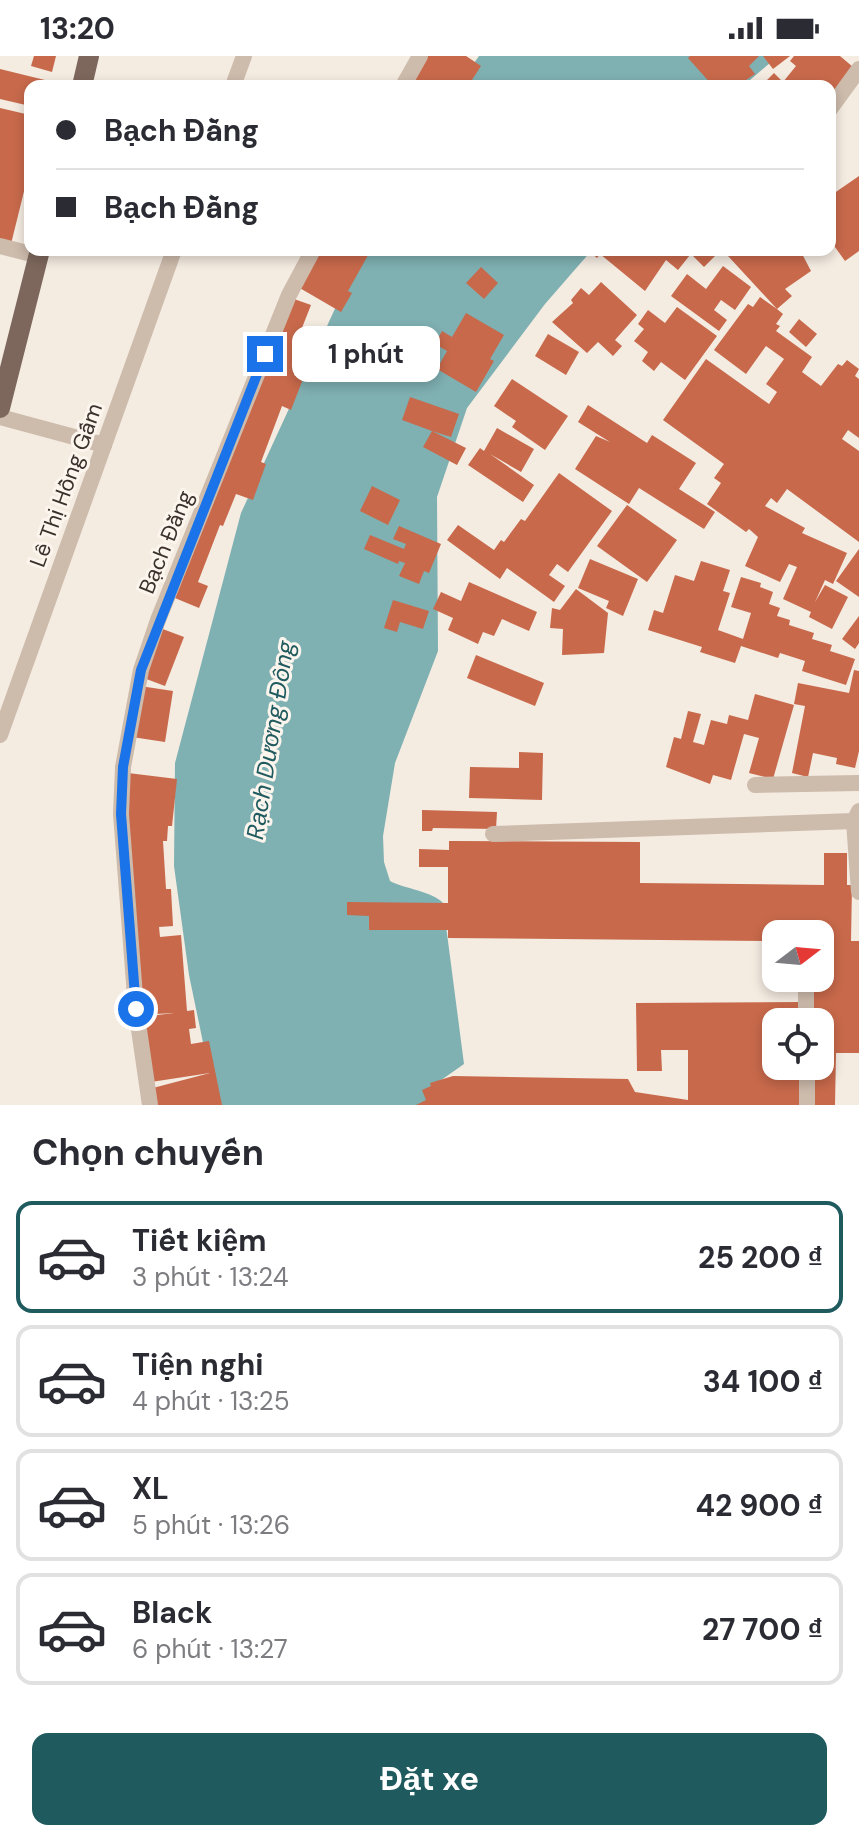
<!DOCTYPE html>
<html lang="vi">
<head>
<meta charset="utf-8">
<style>
  :root { --surface:#fff; --page:#f7f7f7; --text:#2b2b33; --muted:#7c7c81; --line:#e1e1e2; --accent:#1f5a5e }
  body { margin:0; font-family:"DM Sans",sans-serif; background:var(--page); color:var(--text); height:100vh; display:flex; flex-direction:column; font-size:30px; white-space:nowrap }
  * { box-sizing:border-box; margin:0 }
  p { font-size:26px; color:var(--muted) }
  .icon { flex:none; width:44px; height:44px; fill:none; stroke:currentColor; stroke-width:2; stroke-linecap:round; stroke-linejoin:round }
  .map { position:relative; height:1049px; overflow:hidden }
  .sheet { display:flex; flex-direction:column; background:var(--surface); flex:1 }
  .sheet>* { flex:none }
  .banner { position:absolute; left:24px; top:24px; width:812px; height:176px; border-radius:16px; box-shadow:0 4px 12px #0003; display:grid; align-content:center; height:176px; padding:0 32px; background:var(--surface) }
  .needle { width:52px; rotate:74deg }
  .tools { position:absolute; left:762px; top:864px; display:grid; gap:16px }
  .tools a { display:grid; place-items:center; width:72px; height:72px; border-radius:16px; background:var(--surface); box-shadow:0 4px 12px #0003; font-size:40px }
  .end { position:absolute; width:36px; height:36px; margin:-18px; border:10px solid #1a73e8; background:#fff; box-shadow:0 0 0 4px #fff }
  .from { border-radius:50% }
  .bubble { position:absolute; height:56px; border-radius:16px; background:var(--surface); box-shadow:0 4px 12px #0003; font-size:26px; font-weight:700; line-height:56px; text-align:center }
  .banner b { display:flex; align-items:center; gap:28px; height:76px; font-size:30px }
  .banner b+b { border-top:2px solid var(--line) }
  .banner i { width:20px; height:20px; background:var(--text) }
  ul { padding:0; list-style:none }
  li { display:flex; align-items:center; gap:24px; height:112px; margin:0 16px 12px; padding:0 16px; border:4px solid var(--line); border-radius:16px }
  li div { flex:1 }
  li b { display:block; font-size:30px }
  li em { font-style:normal; font-weight:700 }
  li.on { border-color:var(--accent) }
  li>.icon { width:72px; height:72px; stroke-width:1.5 }
  h2 { padding:0 32px; font-size:36px; line-height:96px }
  .button { display:flex; gap:16px; margin-top:auto; padding:16px 32px }
  .button a { flex:1; height:92px; border-radius:16px; background:var(--accent); color:#fff; font-size:32px; font-weight:700; line-height:92px; text-align:center }
  .status { display:flex; justify-content:space-between; align-items:center; height:56px; padding:0 40px; background:var(--surface); direction:ltr }
  .status svg { height:22px; fill:currentColor }
  .map>svg:first-child { display:block }
</style>
</head>
<body>
<div class="status"><b>13:20</b><svg viewBox="0 0 49 12"><path d="M0 12V9h3v3zM5 12V6h3v6zM10 12V3h3v9zM15 12V0h3v12zM26 1h20v11H26zM47 4h2v5h-2z"/></svg></div>
<div class="map">
<svg width="859" height="1049" viewBox="0 0 859 1049">
  <rect width="100%" height="100%" fill="#f4ebe1"/>
  <g fill="#7fb0b2">
    <path d="M479 0H778L743 30H458Z"/>
    <path d="M362 194H592L545 248 467 352 437 441 438 595 395 707 383 780 384 806 390 825C405 833 432 835 443 847L464 1008 427 1034 433 1049H216L189 919 174 810 175 707 241 457Z"/>
  </g>
  <g fill="#c8694b">
    <path d="M34 0H56L52 16 31 10Z"/>
    <path d="M427 0H466L481 10 468 30H407Z"/>
    <path d="M690 0H759L749 10 755 18 737 30H713L688 2Z"/>
    <path d="M763 0H790L773 13Z"/>
    <path d="M794 0H840L853 11 830 41V30H761L774 17 783 26 796 10 790 5Z"/>
    <path d="M0 13 53 26 52 30H30V50L0 43Z"/>
    <path d="M0 52 30 59V111L11 188 0 185Z"/>
    <path d="M859 120V195L845 205 830 184V140Z"/>
    <path d="M319 194H371L348 235 352 237 341 256 298 231Z"/>
    <path d="M588 194H683L690 199 678 214 666 204 645 235 600 198 597 202Z"/>
    <path d="M687 194H721L704 211Z"/>
    <path d="M734 194H800L811 215 785 233 792 240 777 253 783 258 776 268 780 270 776 275 812 301 802 316 821 330 838 308 842 310 847 304 859 313 855 320 859 323V382L848 374 842 383 859 395V486L787 433 777 447 771 442 765 450 805 472 802 477 847 497 833 528 825 524 815 546 825 529 848 541 832 573 809 561 811 556 783 543 797 511 789 508 780 526 745 510 758 481 749 473 746 476 707 448 721 427 714 422 724 408 663 364 706 303 769 348 777 336 766 328 784 303 766 290 746 318 714 294 748 248 753 251 760 241 777 253 728 200Z"/>
    <path d="M723 210 751 231 735 254 721 244 714 254 727 264 719 275 671 240 687 218 706 233Z"/>
    <path d="M481 211 498 227 484 243 466 227Z"/>
    <path d="M601 226 637 259 615 284 622 290 613 300 598 286 587 297 552 266 573 247 571 244 581 232 589 239Z"/>
    <path d="M294 243 311 249 298 282 307 286 294 319 303 323 291 354 282 350 261 406 266 408 253 444 236 438 223 470 220 469 198 526 208 530 199 552 170 540Z"/>
    <path d="M677 251 717 280 685 324 661 306 654 315 642 305 648 296 634 285 644 273 638 268 648 254 665 267Z"/>
    <path d="M466 257 504 279 490 303 494 305 476 336 437 313 447 295 435 288 442 275 452 281Z"/>
    <path d="M799 263 817 278 806 291 789 276Z"/>
    <path d="M548 278 579 296 566 319 535 300Z"/>
    <path d="M512 323 568 360 545 394 512 371 516 365 494 350Z"/>
    <path d="M410 341 459 358 451 381 432 375 466 392 457 409 423 391 432 375 402 364Z"/>
    <path d="M588 349 647 387 652 379 696 407 679 433 715 456 704 473 639 432 629 448 575 413 596 380 610 386 578 366Z"/>
    <path d="M497 372 534 393 521 416 490 398 534 429 523 446 468 409 480 392 484 395Z"/>
    <path d="M559 417 612 455 568 516 557 508 549 519 565 530 554 546 507 512 500 523 447 484 458 469 494 494 501 484 504 486 521 463 525 465Z"/>
    <path d="M372 430 400 444 388 469 360 455Z"/>
    <path d="M627 449 677 484 647 526 597 490Z"/>
    <path d="M399 470 441 488 429 517 424 515 419 528 399 520 405 507 399 505 398 508 364 493 370 479 404 493 406 488 393 483Z"/>
    <path d="M859 493V541L836 525Z"/>
    <path d="M590 503 638 523 623 560 606 552 609 545 578 532Z"/>
    <path d="M701 505 730 514 723 535 730 537 718 574 743 583 751 557 731 551 741 521 761 527 760 531 773 536 769 548 780 552 777 560 790 564 789 569 814 577 812 583 832 589 830 595 855 603 846 629 802 615 805 605 780 597 778 602 741 590 735 607 700 596 702 591 648 574 654 554 663 557 675 519 694 525Z"/>
    <path d="M469 526 537 556 529 575 502 563 494 580 483 576 478 588 448 574 453 562 433 553 441 536 461 545Z"/>
    <path d="M576 533 608 557 604 597 562 599 563 573 550 572 552 552 560 554Z"/>
    <path d="M393 544 429 555 423 573 400 566 397 576 384 572Z"/>
    <path d="M859 560V587L855 593 842 583Z"/>
    <path d="M160 572 184 581 165 630 141 621Z"/>
    <path d="M476 599 544 627 535 650 467 622Z"/>
    <path d="M854 614 859 615V695L855 712 836 708 837 702 813 697 808 721 792 717 805 650 794 648 798 627 849 637Z"/>
    <path d="M140 630 173 635 165 686 132 681Z"/>
    <path d="M755 638 794 649 773 723 749 717 759 682 744 678 731 724 713 719 710 728 666 711 674 681 681 683 688 655 701 658 693 686 704 689 711 664 727 668 729 659 748 664Z"/>
    <path d="M519 696 543 697 542 744 469 742 470 711 519 712Z"/>
    <path d="M128 717 177 723 172 770H168L167 785H163L166 833H171L173 870 159 871 160 881 181 879 187 955 194 954 196 972 189 973 191 988 209 985 222 1049H153L149 1033 210 1017 151 1026 141 961 174 957 138 959 127 807Z"/>
    <path d="M422 754 497 756 496 773 433 772 432 775H422Z"/>
    <path d="M449 785 640 786V827L824 829V797H847V829H852L851 885H859V997H836L835 1049H811V1010H820V966H811V922H820V878H776V885L448 882V874H369V860L347 859V846L448 847V811H419V793L449 794Z"/>
    <path d="M803 946 804 966H776V1010H804V1049H416L426 1044 422 1034 431 1030 430 1027 453 1020 628 1023 635 1036 688 1044V994H661L662 1015H637L636 947Z"/>
  </g>
  <g fill="none" stroke-linecap="round" stroke-linejoin="round">
    <g stroke="#cdbbac" stroke-width="16">
      <path d="M233 30 244 0"/>
      <path d="M403 30 420 0"/>
      <path d="M830 53 859 13"/>
      <path d="M0 190 39 200"/>
      <path d="M0 361 104 389"/>
      <path d="M0 679 174 194"/>
      <path d="M755 729 859 727"/>
      <path d="M854 765 859 836"/>
      <path d="M493 778 854 765 859 755"/>
      <path d="M806 922V966"/>
      <path d="M807 1010V1049"/>
      <path d="M150 1049 136 953 121 758 123 711 141 614 158 564 289 239 313 194"/>
    </g>
    <g stroke="#7d675c" stroke-width="20">
      <path d="M82 30 89 0"/>
      <path d="M0 352 40 194"/>
    </g>
  </g>
  <g fill="none" stroke-linecap="round" stroke-linejoin="round">
    <path stroke="#1a73e8" stroke-width="10" d="M136 953 121 758 123 711 141 614 265 298"/>
  </g>
  <g text-anchor="middle" dominant-baseline="central" stroke-width="6" stroke-linejoin="round" paint-order="stroke">
    <g font-size="22" fill="#3b302b" stroke="#fbf5ee">
      <text transform="translate(66 429) rotate(-70)">Lê Thị Hồng Gấm</text>
      <text transform="translate(166 486) rotate(-68)">Bạch Đằng</text>
    </g>
    <g font-size="24" font-style="italic" fill="#1f5a5e" stroke="#fbf5ee">
      <text transform="translate(270 684) rotate(-81)">Rạch Dương Đông</text>
    </g>
  </g>
</svg>
<div class="tools">
<a><svg class="needle" viewBox="-14 -14 28 28"><path d="M0-13l5 13h-10z" fill="#e53935"/><path d="M0 13l5-13h-10z" fill="#7c7c81"/></svg></a>
<a><svg class="icon" aria-label="locate" viewBox="0 0 24 24"><circle cx="12" cy="12" r="6"/><path d="M12 2v4M12 18v4M2 12h4M18 12h4"/></svg></a>
</div>
<i class="end from" style="left:136px;top:953px"></i>
<i class="end" style="left:265px;top:298px"></i>
<div class="bubble" style="left:292px;top:270px;width:148px">1 phút</div>
<div class="banner">
<b><i class="from"></i>Bạch Đằng</b>
<b><i></i>Bạch Đằng</b>
</div>
</div>
<section class="sheet">
<h2>Chọn chuyến</h2>
<ul>
<li class="on"><svg class="icon" aria-label="car" viewBox="0 0 24 24"><path d="M5 17H2v-5l4-1 3-4h7l3 4 3 1v5h-3M9 17h6M6 11h13"/><circle cx="7" cy="17" r="2"/><circle cx="17" cy="17" r="2"/></svg><div><b>Tiết kiệm</b><p>3 phút · 13:24</p></div><em>25 200 ₫</em></li>
<li><svg class="icon" aria-label="car" viewBox="0 0 24 24"><path d="M5 17H2v-5l4-1 3-4h7l3 4 3 1v5h-3M9 17h6M6 11h13"/><circle cx="7" cy="17" r="2"/><circle cx="17" cy="17" r="2"/></svg><div><b>Tiện nghi</b><p>4 phút · 13:25</p></div><em>34 100 ₫</em></li>
<li><svg class="icon" aria-label="car" viewBox="0 0 24 24"><path d="M5 17H2v-5l4-1 3-4h7l3 4 3 1v5h-3M9 17h6M6 11h13"/><circle cx="7" cy="17" r="2"/><circle cx="17" cy="17" r="2"/></svg><div><b>XL</b><p>5 phút · 13:26</p></div><em>42 900 ₫</em></li>
<li><svg class="icon" aria-label="car" viewBox="0 0 24 24"><path d="M5 17H2v-5l4-1 3-4h7l3 4 3 1v5h-3M9 17h6M6 11h13"/><circle cx="7" cy="17" r="2"/><circle cx="17" cy="17" r="2"/></svg><div><b>Black</b><p>6 phút · 13:27</p></div><em>27 700 ₫</em></li>
</ul>
<div class="button"><a>Đặt xe</a></div>
</section>
</body>
</html>
